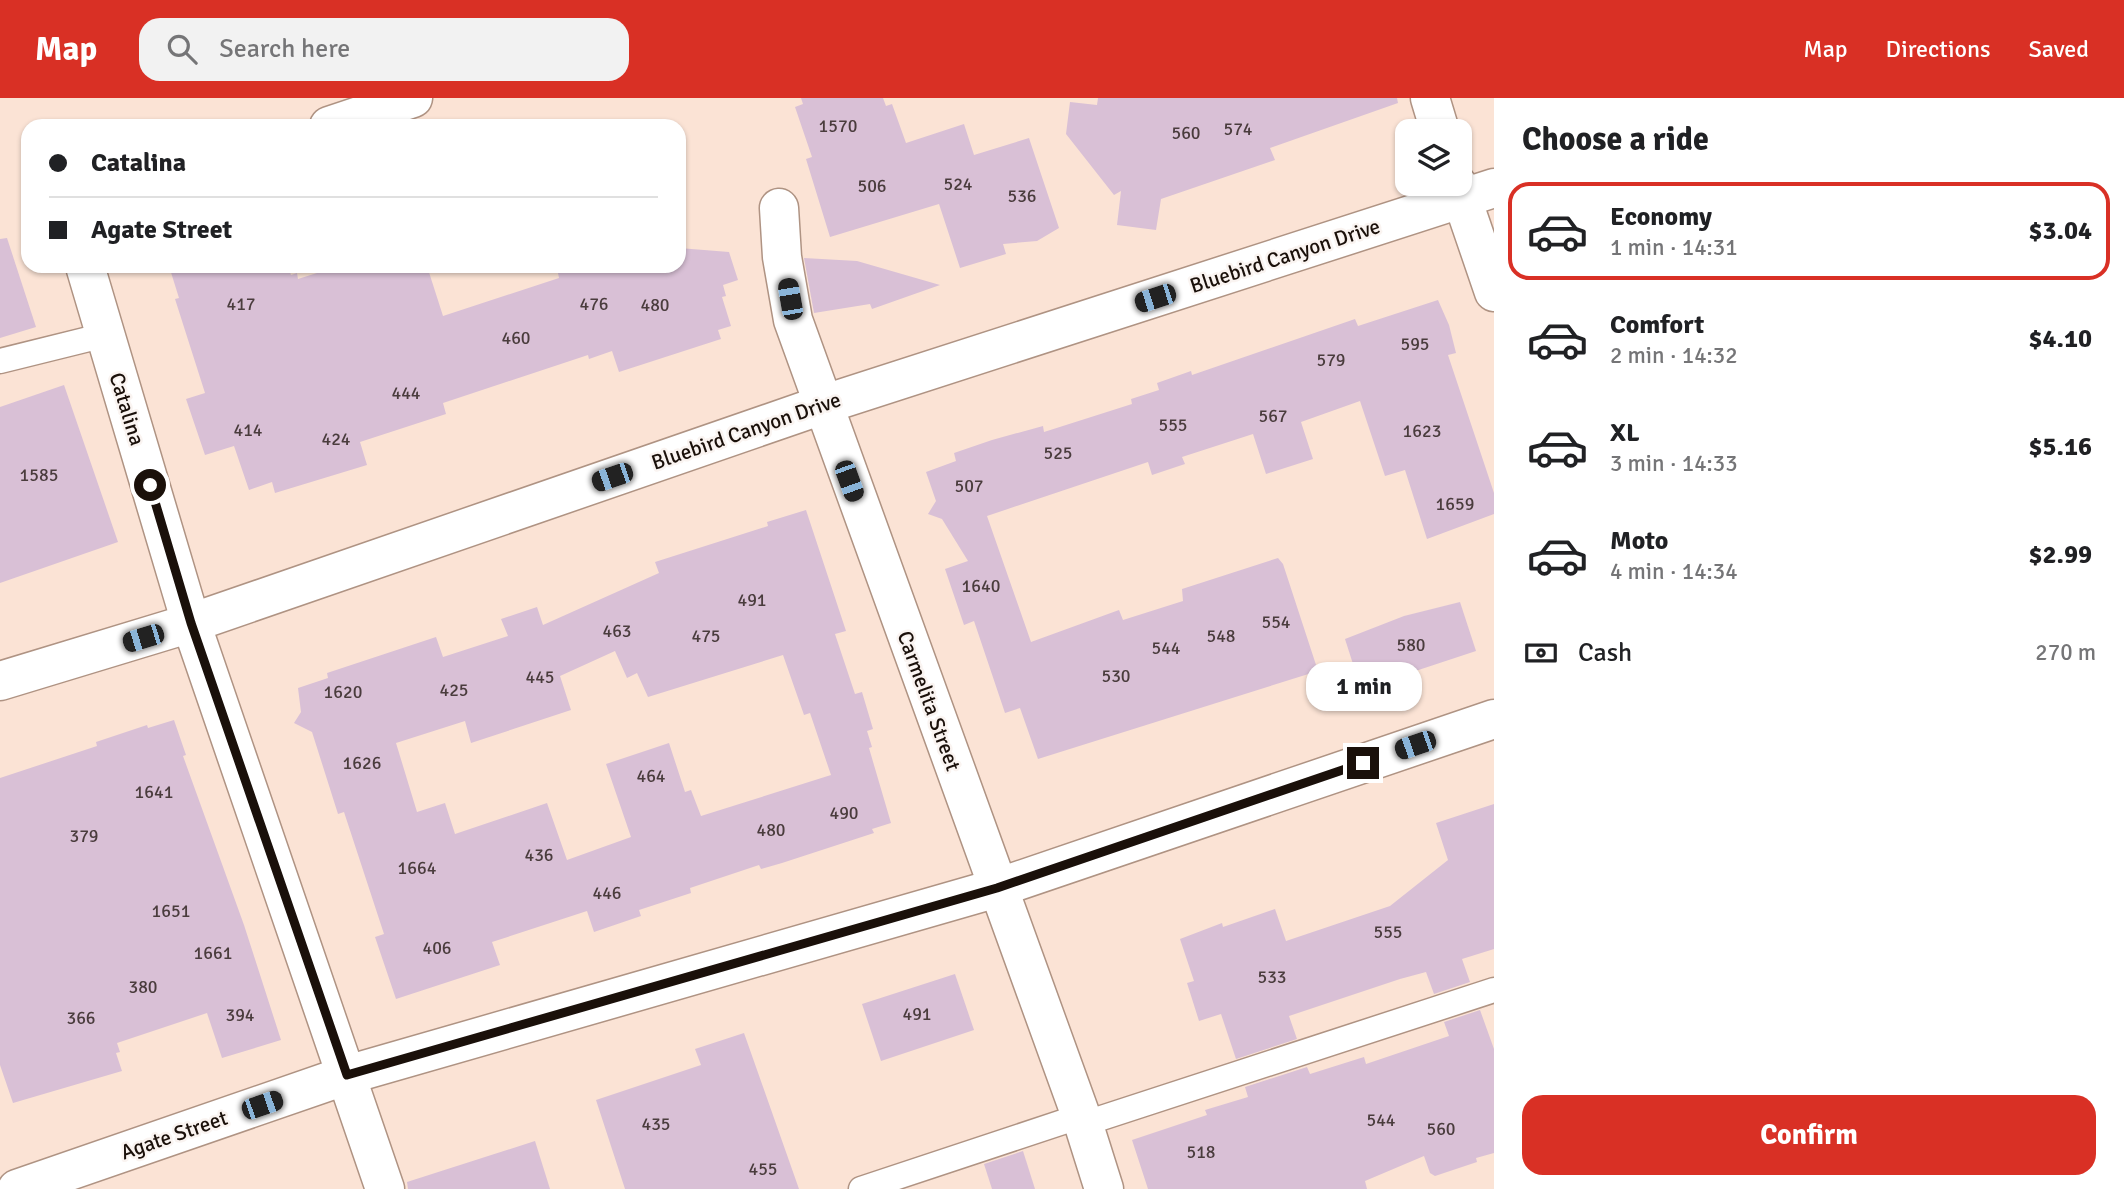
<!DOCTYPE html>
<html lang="en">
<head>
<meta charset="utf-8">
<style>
  :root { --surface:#fff; --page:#f2f2f2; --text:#202124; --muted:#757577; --line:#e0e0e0; --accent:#d93025 }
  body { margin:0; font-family:Signika,sans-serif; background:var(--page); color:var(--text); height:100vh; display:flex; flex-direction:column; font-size:26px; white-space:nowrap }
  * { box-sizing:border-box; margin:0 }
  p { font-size:23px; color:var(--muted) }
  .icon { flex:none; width:38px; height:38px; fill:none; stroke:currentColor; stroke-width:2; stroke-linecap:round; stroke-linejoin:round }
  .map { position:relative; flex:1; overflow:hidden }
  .drawer { display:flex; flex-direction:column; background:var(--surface); width:630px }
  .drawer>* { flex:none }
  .top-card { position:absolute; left:21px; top:21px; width:665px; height:154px; border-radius:21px; box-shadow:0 2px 5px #0004; display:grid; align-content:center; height:154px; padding:0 28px; background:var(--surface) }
  .tools { position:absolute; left:1395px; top:21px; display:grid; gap:14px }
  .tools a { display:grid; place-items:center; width:77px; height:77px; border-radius:14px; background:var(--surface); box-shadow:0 2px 5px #0004; font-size:35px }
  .end { position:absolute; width:32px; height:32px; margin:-16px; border:9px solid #1a100a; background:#fff; box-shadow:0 0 0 4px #fff }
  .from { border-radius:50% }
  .bubble { position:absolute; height:49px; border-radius:21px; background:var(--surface); box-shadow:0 2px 5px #0004; font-size:23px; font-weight:700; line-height:49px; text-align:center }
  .car { position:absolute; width:21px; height:42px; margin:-21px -10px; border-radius:9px; box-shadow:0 0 5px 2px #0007; background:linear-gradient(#222 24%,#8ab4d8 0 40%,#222 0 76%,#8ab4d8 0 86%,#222 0) }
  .top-card b { display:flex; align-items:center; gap:24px; height:66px; font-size:26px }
  .top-card b+b { border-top:2px solid var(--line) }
  .top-card i { width:18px; height:18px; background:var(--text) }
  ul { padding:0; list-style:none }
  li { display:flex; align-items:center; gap:21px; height:98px; margin:0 14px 10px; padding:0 14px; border:4px solid transparent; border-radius:21px }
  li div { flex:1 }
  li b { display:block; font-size:26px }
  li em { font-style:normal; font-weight:700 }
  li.active { border-color:var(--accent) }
  li>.icon { width:63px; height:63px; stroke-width:1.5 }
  h2 { padding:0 28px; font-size:32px; line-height:84px }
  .pay { display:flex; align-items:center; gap:18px; height:77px; padding:0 28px; font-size:26px }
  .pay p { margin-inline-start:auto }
  .action { display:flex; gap:14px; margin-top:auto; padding:14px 28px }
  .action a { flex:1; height:80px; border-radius:21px; background:var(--accent); color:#fff; font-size:28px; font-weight:700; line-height:80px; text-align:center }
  header { display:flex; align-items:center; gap:42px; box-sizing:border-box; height:98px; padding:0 35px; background:var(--accent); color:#fff }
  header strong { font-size:33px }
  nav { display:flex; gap:38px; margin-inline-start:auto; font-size:24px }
  .search { width:490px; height:63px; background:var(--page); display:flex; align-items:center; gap:18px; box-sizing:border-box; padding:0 24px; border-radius:21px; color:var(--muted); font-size:26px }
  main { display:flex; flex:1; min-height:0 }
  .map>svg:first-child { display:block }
</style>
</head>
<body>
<header>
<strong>Map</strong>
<div class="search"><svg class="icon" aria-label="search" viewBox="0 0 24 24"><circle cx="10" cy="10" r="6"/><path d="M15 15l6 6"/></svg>Search here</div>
<nav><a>Map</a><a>Directions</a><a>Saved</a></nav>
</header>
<main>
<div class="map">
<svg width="1494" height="1091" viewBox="0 0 1494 1091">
  <rect width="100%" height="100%" fill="#fbe3d5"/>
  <g fill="#d9c0d6" fill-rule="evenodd">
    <path d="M801 0H883L886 8 892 6 906 45 964 26 974 57 1029 40 1059 130 1037 143 1003 146 1006 156 960 170 939 106 830 139 806 61 812 59 795 9 803 6Z"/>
    <path d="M1098 0H1397L1398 5 1270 50 1275 62 1161 101 1156 132 1117 127 1121 93 1114 97 1066 36 1070 4 1097 7Z"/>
    <path d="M7 140 36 229 0 240V141Z"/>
    <path d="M679 150 729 154 738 182 723 187 726 198 722 199 731 228 718 232 721 241 619 274 612 253 589 261 588 257 443 305 446 316 360 344 367 367 275 395 272 384 249 392 234 348 205 357 186 301 205 295 175 201 179 200 169 168H288L291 177 297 175 298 181 339 168H427L443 218 559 180 558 175 581 168H679Z"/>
    <path d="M804 160 857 163 940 187 872 211 870 206 814 215Z"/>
    <path d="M1438 202 1449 227 1456 255 1448 257 1494 395V416L1427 441 1405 372 1385 378 1360 303 1301 324 1313 361 1266 376 1253 336 1182 359 1185 366 1152 377 1148 364 987 418 1031 544 1119 512 1123 522 1183 503 1182 491 1278 460 1283 466 1318 573 1038 661 1020 610 1005 615 974 523 964 527 945 471 968 463 942 421 928 416 936 403 926 374 956 363 954 355 992 342 1043 328 1044 334 1132 306 1131 301 1159 292 1157 285 1191 273 1192 277 1355 221 1358 228Z"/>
    <path d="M64 287 118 444 0 485V309Z"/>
    <path d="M806 412 846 533 835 536 855 596 862 594 873 631 867 633 872 649 869 650 891 725 872 731 874 735 782 765 761 771 759 767 690 790 691 795 639 812 641 818 594 834 587 813 492 844 500 867 396 901 375 839 384 836 344 714 338 716 312 634 294 625 301 614 298 590 328 580 327 575 436 539 443 559 508 538 501 521 537 509 543 527 659 475 655 464 768 428 767 424ZM615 553 627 580 637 575 648 599 783 557 804 617 810 615 831 677 701 718 691 692 685 694 669 645 606 666 631 739 567 762 547 705 455 736 445 705 417 714 396 645 465 623 471 645 571 612 560 578Z"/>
    <path d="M1460 504 1476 553 1361 591 1345 541 1404 518Z"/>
    <path d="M174 622 186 657 183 658 244 827 281 942 222 960 207 915 117 945 120 954 116 955 122 973 13 1005 0 967V680L97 648 96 644 147 627 148 630Z"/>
    <path d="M1494 706V851L1462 861 1470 884 1434 896 1426 874 1400 881 1289 918 1297 941 1236 961 1221 916 1199 923 1187 885 1194 883 1180 841 1222 825 1223 829 1275 811 1286 843 1390 808 1448 762 1436 725Z"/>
    <path d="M955 876 974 932 881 963 862 906Z"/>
    <path d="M1480 912 1494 951V1055L1476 1060 1477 1064 1435 1078 1430 1075 1424 1058 1365 1083 1367 1091H1148L1132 1042 1207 1017 1205 1012 1248 999 1245 989 1307 969 1310 976 1364 959 1366 966 1449 938 1444 924Z"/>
    <path d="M744 935 799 1091H625L596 1002 701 967 695 951Z"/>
    <path d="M535 1043 550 1091H408L407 1084Z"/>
    <path d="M1023 1053 1035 1091H992L984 1066Z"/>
  </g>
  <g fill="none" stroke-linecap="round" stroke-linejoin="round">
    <g stroke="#af9383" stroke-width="27">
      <g id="service">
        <path d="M0 263 105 237"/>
        <path d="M1083 1026 1494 892"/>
        <path d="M861 1091 1081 1018"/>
      </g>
    </g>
    <g stroke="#af9383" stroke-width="41">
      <g id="minor">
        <path d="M1430 0 1440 33"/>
        <path d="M329 28 413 0"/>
        <path d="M1457 86 1494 194"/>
        <path d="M779 110 782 159 793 222 1081 1018 1104 1091"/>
        <path d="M85 168 191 525 385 1091"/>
        <path d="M17 1091 347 977 997 790 1494 621"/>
      </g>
    </g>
    <g stroke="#af9383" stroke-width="41">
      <path id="tertiary" d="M0 583 191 525 822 307 1494 90"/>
    </g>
    <use href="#service" stroke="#fff" stroke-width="24"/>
    <use href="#minor" stroke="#fff" stroke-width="38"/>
    <use href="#tertiary" stroke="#fff" stroke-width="38"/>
  </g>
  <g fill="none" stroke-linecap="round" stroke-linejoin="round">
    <path stroke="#1a100a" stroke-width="9" d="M150 387 191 525 347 977 997 790 1363 665"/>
  </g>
  <g text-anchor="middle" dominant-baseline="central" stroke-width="5" stroke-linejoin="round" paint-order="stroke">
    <g font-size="18" fill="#4a3c3d">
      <text x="838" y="28">1570</text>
      <text x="1238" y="31">574</text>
      <text x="1186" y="35">560</text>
      <text x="958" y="86">524</text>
      <text x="872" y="88">506</text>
      <text x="1022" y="98">536</text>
      <text x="241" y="206">417</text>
      <text x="594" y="206">476</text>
      <text x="655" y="207">480</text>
      <text x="516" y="240">460</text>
      <text x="1415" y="246">595</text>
      <text x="1331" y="262">579</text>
      <text x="406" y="295">444</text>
      <text x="1273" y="318">567</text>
      <text x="1173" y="327">555</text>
      <text x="248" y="332">414</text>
      <text x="1422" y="333">1623</text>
      <text x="336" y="341">424</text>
      <text x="1058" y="355">525</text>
      <text x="39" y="377">1585</text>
      <text x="969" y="388">507</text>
      <text x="1455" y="406">1659</text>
      <text x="981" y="488">1640</text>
      <text x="752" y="502">491</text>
      <text x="1276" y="524">554</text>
      <text x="617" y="533">463</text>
      <text x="706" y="538">475</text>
      <text x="1221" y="538">548</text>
      <text x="1411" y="547">580</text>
      <text x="1166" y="550">544</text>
      <text x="1116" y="578">530</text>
      <text x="540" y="579">445</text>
      <text x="454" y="592">425</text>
      <text x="343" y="594">1620</text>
      <text x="362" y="665">1626</text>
      <text x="651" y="678">464</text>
      <text x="154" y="694">1641</text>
      <text x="844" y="715">490</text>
      <text x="771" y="732">480</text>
      <text x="84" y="738">379</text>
      <text x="539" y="757">436</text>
      <text x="417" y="770">1664</text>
      <text x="607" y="795">446</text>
      <text x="171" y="813">1651</text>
      <text x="1388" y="834">555</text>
      <text x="437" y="850">406</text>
      <text x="213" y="855">1661</text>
      <text x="1272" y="879">533</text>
      <text x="143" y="889">380</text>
      <text x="917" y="916">491</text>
      <text x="240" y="917">394</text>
      <text x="81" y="920">366</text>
      <text x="1381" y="1022">544</text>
      <text x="656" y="1026">435</text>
      <text x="1441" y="1031">560</text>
      <text x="1201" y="1054">518</text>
      <text x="763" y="1071">455</text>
    </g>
    <g font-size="21" fill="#1a100a" stroke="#faf4f1">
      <text transform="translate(1285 158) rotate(-18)">Bluebird Canyon Drive</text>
      <text transform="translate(127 311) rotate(73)">Catalina</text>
      <text transform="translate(746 333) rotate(-19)">Bluebird Canyon Drive</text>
      <text transform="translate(929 603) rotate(70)">Carmelita Street</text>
      <text transform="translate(174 1037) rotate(-19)">Agate Street</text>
    </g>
  </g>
</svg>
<div class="tools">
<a><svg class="icon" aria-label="layers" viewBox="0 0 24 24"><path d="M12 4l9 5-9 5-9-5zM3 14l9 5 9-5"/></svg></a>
</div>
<i class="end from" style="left:150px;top:387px"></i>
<i class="end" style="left:1363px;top:665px"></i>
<div class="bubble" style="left:1306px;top:564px;width:116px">1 min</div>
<i class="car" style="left:1155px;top:200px;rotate:252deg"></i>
<i class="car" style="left:790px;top:201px;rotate:350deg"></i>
<i class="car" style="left:612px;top:379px;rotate:251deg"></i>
<i class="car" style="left:849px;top:383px;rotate:160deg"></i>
<i class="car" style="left:143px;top:540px;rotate:253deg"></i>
<i class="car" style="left:1415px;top:647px;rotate:251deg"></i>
<i class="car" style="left:262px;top:1007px;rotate:71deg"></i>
<div class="top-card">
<b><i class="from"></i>Catalina</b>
<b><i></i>Agate Street</b>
</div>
</div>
<section class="drawer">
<h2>Choose a ride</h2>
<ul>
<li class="active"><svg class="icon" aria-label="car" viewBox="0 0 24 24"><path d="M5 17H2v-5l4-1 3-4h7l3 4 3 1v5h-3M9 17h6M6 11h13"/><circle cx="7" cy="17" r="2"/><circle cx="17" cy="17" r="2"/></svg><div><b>Economy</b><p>1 min · 14:31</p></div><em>$3.04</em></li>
<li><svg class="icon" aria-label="car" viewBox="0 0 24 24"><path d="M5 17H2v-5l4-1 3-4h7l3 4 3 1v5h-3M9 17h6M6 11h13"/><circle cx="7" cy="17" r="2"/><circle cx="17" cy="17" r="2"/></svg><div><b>Comfort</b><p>2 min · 14:32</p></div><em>$4.10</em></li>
<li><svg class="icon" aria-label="car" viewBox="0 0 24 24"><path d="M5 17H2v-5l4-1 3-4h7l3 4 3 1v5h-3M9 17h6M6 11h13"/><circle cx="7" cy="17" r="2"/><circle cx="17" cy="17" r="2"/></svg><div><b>XL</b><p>3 min · 14:33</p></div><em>$5.16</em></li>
<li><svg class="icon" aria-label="car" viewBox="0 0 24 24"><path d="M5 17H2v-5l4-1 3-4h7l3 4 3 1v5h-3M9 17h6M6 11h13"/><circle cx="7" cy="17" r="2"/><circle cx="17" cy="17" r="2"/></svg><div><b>Moto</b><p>4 min · 14:34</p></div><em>$2.99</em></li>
</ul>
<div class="pay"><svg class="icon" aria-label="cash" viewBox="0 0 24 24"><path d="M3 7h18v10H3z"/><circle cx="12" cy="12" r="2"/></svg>Cash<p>270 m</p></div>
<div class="action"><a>Confirm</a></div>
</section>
</main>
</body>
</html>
